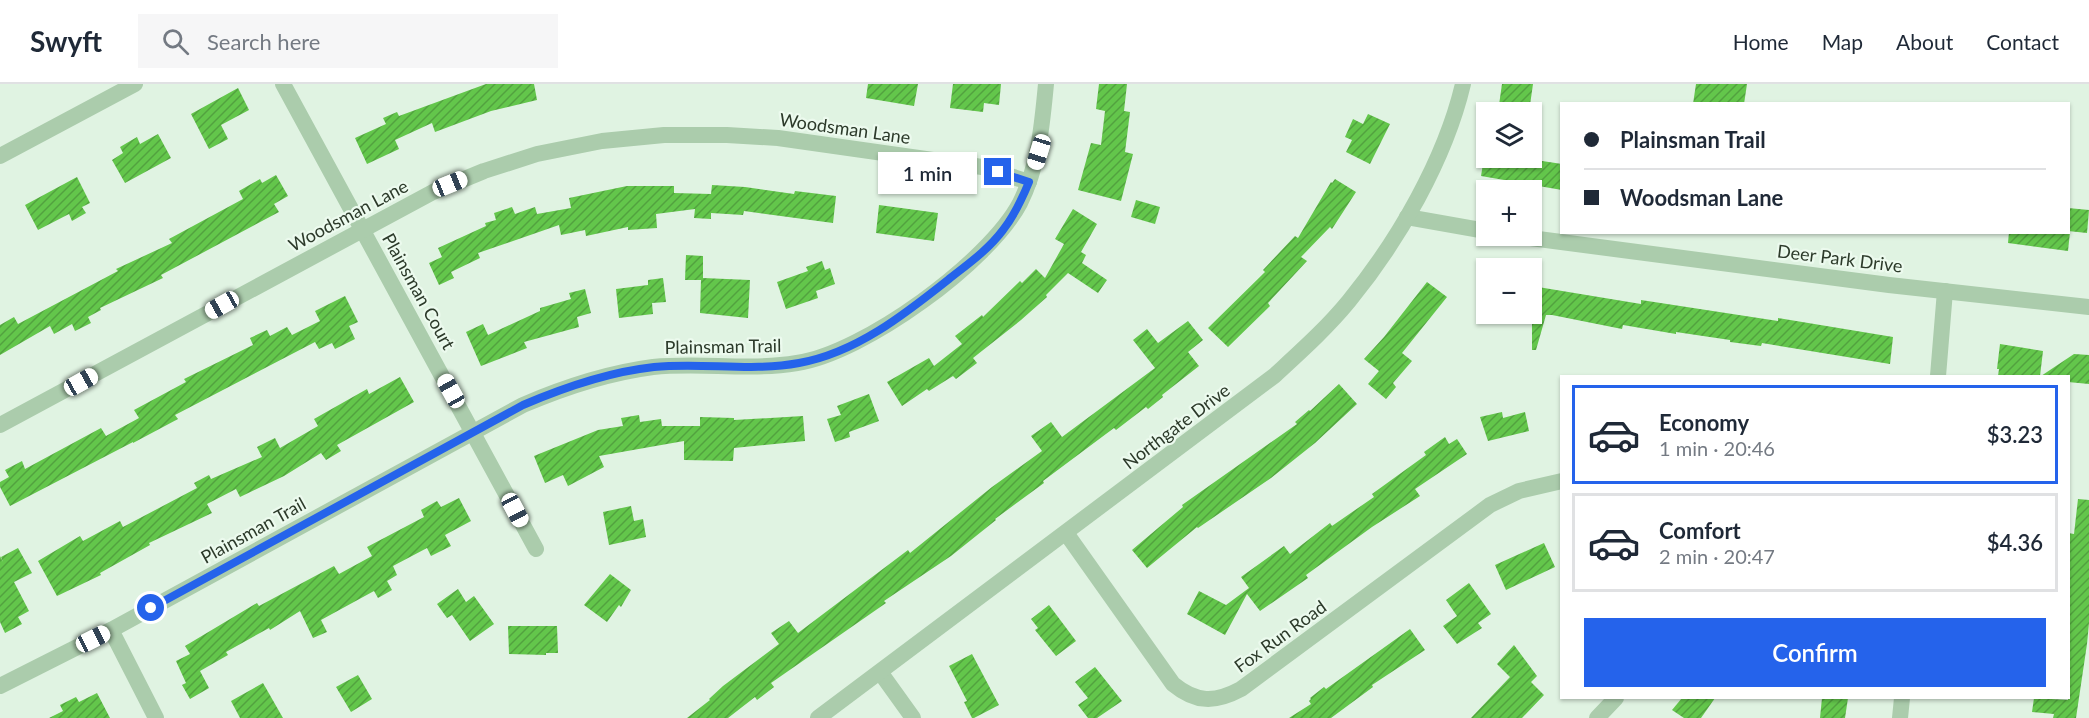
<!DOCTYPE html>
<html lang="en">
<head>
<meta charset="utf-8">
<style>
  :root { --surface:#fff; --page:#f6f6f7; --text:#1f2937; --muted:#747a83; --line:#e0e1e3; --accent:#2563eb }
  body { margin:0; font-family:Lato,sans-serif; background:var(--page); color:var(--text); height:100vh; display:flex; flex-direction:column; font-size:22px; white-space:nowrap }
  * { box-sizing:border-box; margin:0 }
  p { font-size:20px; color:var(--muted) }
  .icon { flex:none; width:33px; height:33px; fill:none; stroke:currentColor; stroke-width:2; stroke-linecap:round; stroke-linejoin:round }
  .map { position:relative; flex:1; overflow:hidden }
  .side { position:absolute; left:1560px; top:291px; width:510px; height:324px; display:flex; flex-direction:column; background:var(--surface); border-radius:0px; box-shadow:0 2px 4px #0004 }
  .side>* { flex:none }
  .hud { position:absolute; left:1560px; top:18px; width:510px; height:132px; border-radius:0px; box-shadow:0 2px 4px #0004; display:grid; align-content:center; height:132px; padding:0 24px; background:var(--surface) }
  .controls { position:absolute; left:1476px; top:18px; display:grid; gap:12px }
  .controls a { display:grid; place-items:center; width:66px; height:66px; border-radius:0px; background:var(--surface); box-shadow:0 2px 4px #0004; font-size:30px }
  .end { position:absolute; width:27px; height:27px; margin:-14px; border:8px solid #2563eb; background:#fff; box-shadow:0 0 0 3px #fff }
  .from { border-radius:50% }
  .bubble { position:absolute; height:42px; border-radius:0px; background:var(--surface); box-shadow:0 2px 4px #0004; font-size:20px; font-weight:600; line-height:42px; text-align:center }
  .car { position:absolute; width:18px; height:36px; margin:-18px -9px; border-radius:8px; box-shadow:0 0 4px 2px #0007; background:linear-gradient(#fff 24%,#345 0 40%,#fff 0 76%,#345 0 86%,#fff 0) }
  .hud b { display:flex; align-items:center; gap:21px; height:57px; font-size:22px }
  .hud b+b { border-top:2px solid var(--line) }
  .hud i { width:15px; height:15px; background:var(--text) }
  ul { padding:10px 0 0; list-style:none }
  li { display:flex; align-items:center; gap:18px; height:99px; margin:0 12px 9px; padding:0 12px; border:3px solid var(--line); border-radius:0px }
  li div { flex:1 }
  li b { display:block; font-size:22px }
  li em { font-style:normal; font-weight:600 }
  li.active { border-color:var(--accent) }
  li>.icon { width:54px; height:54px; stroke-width:1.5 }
  .cta { display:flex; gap:12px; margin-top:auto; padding:12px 24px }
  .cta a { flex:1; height:69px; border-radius:0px; background:var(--accent); color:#fff; font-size:24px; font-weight:600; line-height:69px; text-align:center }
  header { display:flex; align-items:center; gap:36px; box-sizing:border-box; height:84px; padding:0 30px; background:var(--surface); border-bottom:2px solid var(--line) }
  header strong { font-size:28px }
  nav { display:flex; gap:33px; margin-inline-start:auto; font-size:21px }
  .search { width:420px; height:54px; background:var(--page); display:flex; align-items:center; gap:15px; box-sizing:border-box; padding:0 21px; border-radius:0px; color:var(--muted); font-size:22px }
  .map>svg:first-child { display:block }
</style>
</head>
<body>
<header>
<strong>Swyft</strong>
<div class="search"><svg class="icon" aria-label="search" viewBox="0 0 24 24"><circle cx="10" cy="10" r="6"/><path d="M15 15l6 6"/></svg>Search here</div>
<nav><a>Home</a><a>Map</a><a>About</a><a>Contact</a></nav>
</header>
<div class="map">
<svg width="2089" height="634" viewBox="0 0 2089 634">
  <defs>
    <pattern id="building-hatch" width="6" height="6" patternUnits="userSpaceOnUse" patternTransform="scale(1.5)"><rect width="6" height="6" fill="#63c64b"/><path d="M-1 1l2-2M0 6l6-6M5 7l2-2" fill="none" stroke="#52a23f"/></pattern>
  </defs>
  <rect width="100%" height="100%" fill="#e0f3e2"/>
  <g fill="url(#building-hatch)">
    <path d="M486 0H534L537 16 491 27 435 48 432 39 395 56 399 65 367 80 355 54 386 40 383 34 397 28 399 32Z"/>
    <path d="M868 0H918L914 22 866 14Z"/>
    <path d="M953 0H1001L999 21 984 19 983 28 950 24Z"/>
    <path d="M1099 0H1127L1124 27 1130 28 1125 68 1133 70 1121 117 1078 106 1091 59 1101 61 1105 27 1096 25Z"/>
    <path d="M1502 0H1533L1529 28H1498Z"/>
    <path d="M1696 0H1747L1744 20H1693Z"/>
    <path d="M238 4 249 26 221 41 228 55 209 65 191 30Z"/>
    <path d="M1368 30 1390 40 1370 80 1346 68 1352 56 1345 53 1353 35 1363 40Z"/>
    <path d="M158 50 171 74 125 99 112 76 123 69 120 63 137 53 140 60Z"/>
    <path d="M1484 74H1523L1562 80V106L1481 92Z"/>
    <path d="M276 91 288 112 274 120 279 128 161 191 163 194 100 224 101 226 88 233 91 239 75 247 72 240 54 250 50 242 0 271V241L14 233 18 240 118 187 116 185 172 159 169 155 243 115 239 107 260 95 262 99Z"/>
    <path d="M77 93 90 119 82 123 86 129 72 137 69 130 38 146 25 121Z"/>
    <path d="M1335 95 1356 108 1332 145 1330 143 1301 173 1307 177 1268 219 1270 222 1228 263 1208 244 1265 188 1263 186 1295 152 1298 154 1331 98 1332 99Z"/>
    <path d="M712 101 745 103 794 110 795 107 836 112 833 139 744 127 743 131 711 129V135L694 134 695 125 656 130 657 144 628 146V143L586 152 585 146 561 151 559 141 478 169 480 174 451 188 454 194 439 201 429 179 442 173 438 164 486 142 485 139 496 136 494 129 512 123 515 130 535 123 537 130 571 124 569 114 627 102H674V109L711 110Z"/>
    <path d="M1136 116 1160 123 1155 140 1131 133Z"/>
    <path d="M879 121 938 129 934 157 876 149Z"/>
    <path d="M2068 124 2089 126 2087 149 2068 147Z"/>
    <path d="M1073 125 1097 140 1081 168 1086 171 1082 179 1107 196 1098 209 1068 189 1046 211 1047 213 1021 236 973 274 977 279 956 295 953 292 929 307 927 305 902 322 887 298 929 274 934 282 962 260 955 252 982 231 983 233 1020 197 1022 199 1036 185 1045 194 1064 160 1055 155Z"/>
    <path d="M2009 148H2070L2068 167 2008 159Z"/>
    <path d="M686 171 703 172V194L750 196 748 234 700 229 701 196H685Z"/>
    <path d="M822 177 825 186 830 184 835 200 816 207 818 214 786 225 777 198 808 187 806 183Z"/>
    <path d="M663 194 666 218 652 219 653 230 619 234 616 205 648 201V196Z"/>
    <path d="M1427 198 1447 213 1402 269 1412 277 1393 299 1396 303 1386 315 1368 300 1379 287 1364 275 1384 253Z"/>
    <path d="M1532 202 1641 220V216L1778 237V234L1893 253 1890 280 1762 259 1761 262 1730 258V256L1676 248V250L1623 241 1622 245 1552 231H1546L1536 266H1532Z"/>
    <path d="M585 205 591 229 577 233 579 243 524 258 527 264 481 282 466 248 483 240 488 251 540 227V224L571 215 569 209Z"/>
    <path d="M345 212 358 238 349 242 355 255 335 265 332 259 319 265 315 258 175 331 178 335 133 359V358L10 422 0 403V398L9 393 5 386 22 377 25 385 101 344 106 352 139 334 134 326 186 298 184 295 253 261 250 254 267 246 270 252 287 243 292 251 320 237 315 227Z"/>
    <path d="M1188 237 1203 256 1188 268 1199 282 1162 311 1163 313 1148 325 1146 323 1116 346 1114 344 1043 397 1044 399 995 435 996 436 951 472 884 517 886 519 771 599 774 603 757 616 755 613 728 634H687L710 616 709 615 723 602 779 560 771 549 789 537 798 549 908 466 910 469 992 403 1042 367 1031 352 1051 338 1062 353 1155 284 1133 256 1147 245 1158 259Z"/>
    <path d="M2000 260 2043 267 2040 292H1998L1999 285H1997Z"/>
    <path d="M2074 270 2089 271V300L2068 298V292H2041Z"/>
    <path d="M400 293 414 318 337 361 341 367 326 376 321 369 284 392 240 413 236 405 207 420 212 429 149 459 150 461 100 489 101 491 57 512 38 477 80 452 83 457 120 437 123 443 197 404 194 399 209 391 211 395 262 373 257 363 275 354 280 364 318 342 314 335 367 305 369 310Z"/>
    <path d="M1339 300 1357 320 1315 359 1271 394 1198 444 1197 443 1147 484 1132 466 1183 423 1182 421 1297 340 1295 338 1309 326 1310 327Z"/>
    <path d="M869 310 879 337 849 348 850 353 835 358 827 335 841 331 837 322Z"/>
    <path d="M1502 328 1503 334 1525 328 1529 347 1488 357 1480 333Z"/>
    <path d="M639 331 640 338 661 335 662 342H700V333L734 334V336L803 332 805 357 734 364 733 377 684 376V357L599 372 604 383 568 402 563 391 545 399 534 372 598 346 623 342 621 334Z"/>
    <path d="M1445 353 1449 360 1457 355 1467 370 1415 405 1420 412 1372 443 1306 491 1308 494 1260 527 1247 510 1225 551 1187 530 1199 507 1226 521 1249 504 1241 493 1284 462 1290 470 1330 439 1332 442 1374 413 1372 410 1426 371 1424 368Z"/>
    <path d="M459 414 471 437 445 451 451 462 431 472 427 464 393 482 397 491 387 497 392 506 378 514 374 507 321 536 327 548 313 554 300 527 270 546 269 544 226 568 228 571 200 587 209 604 190 615 182 601 186 599 176 577 190 570 185 562 257 519 259 522 334 482 339 490 372 472 367 463 424 433 421 426 437 417 441 423Z"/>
    <path d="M2078 415 2089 416V539L2087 560 2076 634H2053L2054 630 2032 628 2034 614 2068 616V449L2074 450Z"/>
    <path d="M631 422 634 437 643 435 646 453 609 461 603 428Z"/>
    <path d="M1544 459 1555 483 1506 506 1495 481Z"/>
    <path d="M18 464 32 489 14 498 29 527 18 533 22 540 5 549 0 538V472L3 478 1 473Z"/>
    <path d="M610 490 631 506 621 523 619 521 607 538 584 521Z"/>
    <path d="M1469 499 1491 530 1478 539 1482 544 1457 560 1443 542 1457 532 1446 516Z"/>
    <path d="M458 505 466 518 474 512 494 540 470 557 452 531 447 534 437 520Z"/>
    <path d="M1049 521 1076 557 1056 572 1035 546 1038 544 1031 535Z"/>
    <path d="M508 542H557L558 569H546V571L509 570Z"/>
    <path d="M1410 545 1425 566 1372 601 1373 603 1331 634H1289L1311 620 1309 617 1311 615 1310 614 1324 603 1326 605Z"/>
    <path d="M1514 561 1537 592 1531 598 1544 611 1522 634H1471L1510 593 1497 580Z"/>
    <path d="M972 570 999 621 974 634H972L964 618 967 617 949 582Z"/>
    <path d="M1095 583 1122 617 1097 634H1088L1078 621 1088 614 1075 598Z"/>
    <path d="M358 591 372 615 351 628 336 603Z"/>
    <path d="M263 599 283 634H240L231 617Z"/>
    <path d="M97 609 110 634H49L63 627 60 621 76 613 79 618Z"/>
    <path d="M1682 614H1715L1701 634H1684L1672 626Z"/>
    <path d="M1822 614H1848L1845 634H1820Z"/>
  </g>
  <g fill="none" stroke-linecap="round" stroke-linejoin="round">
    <g stroke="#abccac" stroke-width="16">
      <path d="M283 0 536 465"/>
      <path d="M1407 133 1486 147"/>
      <path d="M1515 152 1889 201 2089 223"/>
      <path d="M1938 292 1945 207"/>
      <path d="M0 341 433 108 484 87 537 70 602 57 664 51H727L778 54 982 83 1029 98"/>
      <path d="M1066 449 1173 600C1196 619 1215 619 1241 605L1490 421 1519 407 1562 397"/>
      <path d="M111 546 156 634"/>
      <path d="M880 588 913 634"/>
      <path d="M0 602 111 546 523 321C565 303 607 289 653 283 701 278 749 287 797 279 864 269 989 178 1020 119 1039 81 1042 41 1046 0"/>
      <path d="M818 634 1274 292C1300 268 1326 245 1349 217 1398 157 1445 76 1463 0"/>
      <path d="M1597 634 1616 614"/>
      <path d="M1900 634 1902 614"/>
    </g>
    <path stroke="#abccac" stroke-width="16" d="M0 72 135 0"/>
  </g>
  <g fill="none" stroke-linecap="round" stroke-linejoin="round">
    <path stroke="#2563eb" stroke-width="8" d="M151 524 523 321C565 303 608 288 654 283 702 278 751 288 799 279 856 269 905 230 949 195 968 180 988 166 1003 146 1014 132 1022 115 1029 98L998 88"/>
  </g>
  <g text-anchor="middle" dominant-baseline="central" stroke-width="4.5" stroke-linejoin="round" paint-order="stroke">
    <g font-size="18" fill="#2c3a2a" stroke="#ecfaee">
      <text transform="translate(845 44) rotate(8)">Woodsman Lane</text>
      <text transform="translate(348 131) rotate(-28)">Woodsman Lane</text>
      <text transform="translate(1840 174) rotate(7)">Deer Park Drive</text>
      <text transform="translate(419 207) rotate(61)">Plainsman Court</text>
      <text transform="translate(723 262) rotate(-1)">Plainsman Trail</text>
      <text transform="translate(1176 342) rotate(-37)">Northgate Drive</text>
      <text transform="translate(253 446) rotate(-29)">Plainsman Trail</text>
      <text transform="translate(1280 552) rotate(-36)">Fox Run Road</text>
    </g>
  </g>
</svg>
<div class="controls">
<a><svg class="icon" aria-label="layers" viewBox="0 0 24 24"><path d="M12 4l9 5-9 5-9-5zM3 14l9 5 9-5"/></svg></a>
<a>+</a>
<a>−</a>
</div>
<i class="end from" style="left:151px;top:524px"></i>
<i class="end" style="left:998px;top:88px"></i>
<div class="bubble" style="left:878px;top:68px;width:99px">1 min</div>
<i class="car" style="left:1039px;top:68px;rotate:197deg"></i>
<i class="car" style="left:450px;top:100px;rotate:68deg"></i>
<i class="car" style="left:222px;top:221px;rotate:241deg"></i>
<i class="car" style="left:81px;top:298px;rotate:61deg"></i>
<i class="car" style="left:451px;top:307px;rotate:331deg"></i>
<i class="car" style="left:515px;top:426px;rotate:152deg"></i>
<i class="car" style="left:93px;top:555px;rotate:63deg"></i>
<div class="hud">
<b><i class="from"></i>Plainsman Trail</b>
<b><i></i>Woodsman Lane</b>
</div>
<section class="side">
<ul>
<li class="active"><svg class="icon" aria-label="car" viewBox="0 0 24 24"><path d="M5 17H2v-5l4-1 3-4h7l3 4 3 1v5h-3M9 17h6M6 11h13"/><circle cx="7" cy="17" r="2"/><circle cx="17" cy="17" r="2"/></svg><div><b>Economy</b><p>1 min · 20:46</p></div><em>$3.23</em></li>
<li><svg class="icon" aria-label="car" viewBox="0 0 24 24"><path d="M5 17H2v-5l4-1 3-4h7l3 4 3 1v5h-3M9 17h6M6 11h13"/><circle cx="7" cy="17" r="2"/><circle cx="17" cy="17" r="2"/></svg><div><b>Comfort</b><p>2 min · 20:47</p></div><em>$4.36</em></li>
</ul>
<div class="cta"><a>Confirm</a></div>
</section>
</div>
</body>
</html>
